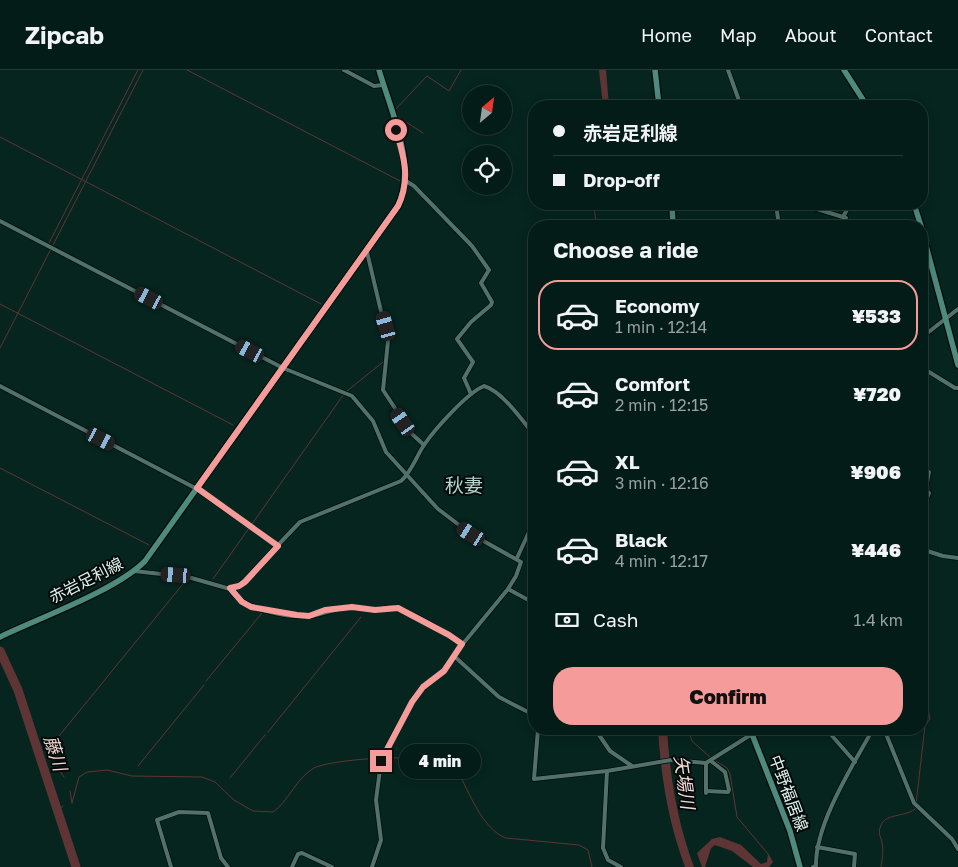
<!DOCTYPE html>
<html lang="en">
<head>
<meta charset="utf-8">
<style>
  :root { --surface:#041c17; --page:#0d2520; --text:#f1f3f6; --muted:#97a1a1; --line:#253a36; --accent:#f59b99 }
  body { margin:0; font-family:"Golos Text","Noto Sans JP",sans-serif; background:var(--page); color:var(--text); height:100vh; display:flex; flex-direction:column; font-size:19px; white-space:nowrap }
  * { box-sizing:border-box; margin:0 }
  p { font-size:16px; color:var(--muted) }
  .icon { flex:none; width:28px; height:28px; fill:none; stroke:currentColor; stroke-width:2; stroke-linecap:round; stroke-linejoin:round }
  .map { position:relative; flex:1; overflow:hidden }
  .drawer { position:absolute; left:528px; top:150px; width:400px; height:515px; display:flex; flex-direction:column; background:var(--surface); border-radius:20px; box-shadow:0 2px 12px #0003,0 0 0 1px var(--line) }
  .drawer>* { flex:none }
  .hud { position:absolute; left:528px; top:30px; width:400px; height:110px; border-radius:20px; box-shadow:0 2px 12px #0003,0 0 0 1px var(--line); display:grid; align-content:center; height:110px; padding:0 25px; background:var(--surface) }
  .needle { width:32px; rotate:29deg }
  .fabs { position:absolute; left:462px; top:15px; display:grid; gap:10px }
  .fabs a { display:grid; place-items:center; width:50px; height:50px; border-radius:50%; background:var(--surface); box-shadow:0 2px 12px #0003,0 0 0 1px var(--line); font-size:25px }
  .end { position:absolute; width:22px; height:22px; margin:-11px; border:6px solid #f59b99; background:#111; box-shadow:0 0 0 2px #111 }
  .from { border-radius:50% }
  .bubble { position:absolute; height:35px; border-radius:18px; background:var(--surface); box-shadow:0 2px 12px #0003,0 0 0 1px var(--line); font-size:16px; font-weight:800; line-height:35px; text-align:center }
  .car { position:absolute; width:15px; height:30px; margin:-15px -8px; border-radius:6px; box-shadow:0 0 4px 1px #0007; background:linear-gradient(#222 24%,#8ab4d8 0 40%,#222 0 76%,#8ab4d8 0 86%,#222 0) }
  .hud b { display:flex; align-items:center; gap:18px; height:48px; font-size:19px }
  .hud b+b { border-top:1px solid var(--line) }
  .hud i { width:12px; height:12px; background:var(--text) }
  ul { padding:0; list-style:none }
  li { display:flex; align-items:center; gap:15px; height:70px; margin:0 10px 8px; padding:0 15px; border:2px solid transparent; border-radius:20px }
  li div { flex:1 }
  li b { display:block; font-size:19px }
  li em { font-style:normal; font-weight:800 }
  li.current { border-color:var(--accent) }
  li>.icon { width:45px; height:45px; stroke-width:1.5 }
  h2 { padding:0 25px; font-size:22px; line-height:60px }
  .pay { display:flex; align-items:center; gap:12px; height:55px; padding:0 25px; font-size:19px }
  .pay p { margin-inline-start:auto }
  .cta { display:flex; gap:10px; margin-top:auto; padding:10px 25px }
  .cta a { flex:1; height:58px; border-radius:20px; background:var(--accent); color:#111; font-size:20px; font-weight:800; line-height:58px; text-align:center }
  header { display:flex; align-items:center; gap:30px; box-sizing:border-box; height:70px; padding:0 25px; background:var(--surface); border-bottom:1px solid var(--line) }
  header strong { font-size:24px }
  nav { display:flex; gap:28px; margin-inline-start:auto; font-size:18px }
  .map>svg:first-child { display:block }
</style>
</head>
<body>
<header>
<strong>Zipcab</strong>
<nav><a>Home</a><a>Map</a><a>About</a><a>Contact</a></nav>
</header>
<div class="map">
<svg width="958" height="797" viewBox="0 0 958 797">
  <rect width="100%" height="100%" fill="#06251f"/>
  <g fill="#5e3534">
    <path d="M599 0H606L609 36H603Z"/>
    <path d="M534 188V257L527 226Z"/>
    <path d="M658 659H667C670 707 677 751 694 797H685C668 751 661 707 658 659Z"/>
    <path d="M720 767 741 775 761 794 767 792 768 783 773 792 769 797H753L732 781 715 775 711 778 705 797H702L697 783 712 769Z"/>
  </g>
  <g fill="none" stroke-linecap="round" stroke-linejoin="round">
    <g stroke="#5e3534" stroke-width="1">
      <path d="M187 0 400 111"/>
      <path d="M394 41 427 6 449 21 461 0"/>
      <path d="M397 46 423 63"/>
      <path d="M0 67 321 234"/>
      <path d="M594 134 596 156"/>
      <path d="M49 173 138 0"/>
      <path d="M0 234 233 355"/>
      <path d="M0 278 143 0"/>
      <path d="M347 321 383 292"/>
      <path d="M0 398 149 475"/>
      <path d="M213 509 344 324"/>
      <path d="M206 611 262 543"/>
      <path d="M688 659 692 671 711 688"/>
      <path d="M268 662 361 547"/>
      <path d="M716 691 727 698 730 704 737 747 768 784"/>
      <path d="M138 696 204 615"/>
      <path d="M64 707 55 694 50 677 187 509 195 511"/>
      <path d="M230 708 265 665"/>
      <path d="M70 721 72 733"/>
      <path d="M72 733 79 707 87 702 107 700 132 706 202 707 215 712 234 730 253 741 273 742C289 731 296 708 314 698 335 688 447 680 458 701 468 721 483 760 506 768L579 775 588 780 592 797"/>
      <path d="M916 734 925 656 930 649 926 631 921 626"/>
      <path d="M58 741 63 736"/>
      <path d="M881 797C882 790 884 781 882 773 881 767 878 764 880 758 883 742 907 748 916 738"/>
    </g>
    <path stroke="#5e3534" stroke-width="9" d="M0 581 18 620 76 797"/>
    <g stroke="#000d09" stroke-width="5.5">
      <g id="street">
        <path d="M344 0 374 16 383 15"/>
        <path d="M728 0 741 36"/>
        <path d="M406 111 414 116 472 176 489 200 481 213 492 232 491 235 471 252 457 269 473 292 464 308 471 324"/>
        <path d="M776 134 779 156"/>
        <path d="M801 134 846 148"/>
        <path d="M843 147 850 134"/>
        <path d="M0 151 283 298 352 326 373 351 386 382 438 439 471 464 521 492 516 506 508 519 457 581 444 601 423 617 414 628 387 677 381 692 376 730 381 770 372 797"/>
        <path d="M367 182 388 271 383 320 412 364 424 375"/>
        <path d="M921 268 958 239"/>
        <path d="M921 297 955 318H958"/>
        <path d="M0 316 197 419 278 476"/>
        <path d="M921 324V332"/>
        <path d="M921 416 929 423 921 442"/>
        <path d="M926 418 929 402"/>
        <path d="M921 479 943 486 958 488"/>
        <path d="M517 488 534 451"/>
        <path d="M134 501 188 507 230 519 239 516 300 452 401 411C412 401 416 387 424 375 435 359 467 323 484 316 502 321 523 351 534 365"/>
        <path d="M230 519C241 539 288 548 310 546 324 544 336 538 351 537 358 537 366 540 373 540 381 540 388 536 396 538 409 541 451 565 462 575"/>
        <path d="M508 519 534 533"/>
        <path d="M921 537 923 542"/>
        <path d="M454 586 499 627 534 645"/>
        <path d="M538 659 534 709 607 701 671 690 706 693 752 664"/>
        <path d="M595 659 610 681 632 696"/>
        <path d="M826 659 855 692"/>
        <path d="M884 659 914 733 952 769 958 779"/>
        <path d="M607 701 603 778 608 790 621 797"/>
        <path d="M706 721 728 722 729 720 725 702 711 691"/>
        <path d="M706 723V693"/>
        <path d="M817 777 855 784 854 797"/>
        <path d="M171 797 157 750 179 742 208 743 221 788 228 797"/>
        <path d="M292 797 298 784 302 783 332 797"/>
        <path d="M813 797 816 796C815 754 853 695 873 659"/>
      </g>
    </g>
    <g stroke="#000d09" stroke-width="8">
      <g id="secondary">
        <path d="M655 0 659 36"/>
        <path d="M844 0 867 36"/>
        <path d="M672 134 673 156"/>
        <path d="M914 134 921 156"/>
        <path d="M921 157 958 295"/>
        <path d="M0 567C39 548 117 520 145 491L398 136C417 96 391 41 379 0"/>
        <path d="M750 659 790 761 800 797"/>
      </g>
    </g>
    <use href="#street" stroke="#52716a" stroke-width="4"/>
    <use href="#secondary" stroke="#4f8a7e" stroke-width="5.5"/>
  </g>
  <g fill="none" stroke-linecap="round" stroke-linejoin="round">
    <path stroke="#f59b99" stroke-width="6" d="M381 691 412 632 423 617 444 601 462 574 449 565 398 538 375 540 352 537 325 540 309 546 297 545 251 537 242 532 230 518 239 516 245 512 278 476 197 418 398 136C411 109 404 87 396 60"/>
  </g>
  <g text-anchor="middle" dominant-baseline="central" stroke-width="4" stroke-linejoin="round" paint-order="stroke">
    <g font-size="16" fill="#dff0ec" stroke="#020b09">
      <text transform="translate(86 510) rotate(-27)">赤岩足利線</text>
      <text transform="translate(789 723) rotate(69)">中野福居線</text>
    </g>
    <g font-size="18" font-style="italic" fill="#f7d7d5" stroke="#020b09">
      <text transform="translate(56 683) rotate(72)">藤川</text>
      <text transform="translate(685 712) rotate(82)">矢場川</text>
    </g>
    <g font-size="19" fill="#b4d6cd" stroke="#020b09">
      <text x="464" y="414">秋妻</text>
    </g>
  </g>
</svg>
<div class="fabs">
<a><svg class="needle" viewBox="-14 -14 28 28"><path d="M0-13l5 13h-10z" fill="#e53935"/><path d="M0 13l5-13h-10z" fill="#97a1a1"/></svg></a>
<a><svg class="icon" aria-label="locate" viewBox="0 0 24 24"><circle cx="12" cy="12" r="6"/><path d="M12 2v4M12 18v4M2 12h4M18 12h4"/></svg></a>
</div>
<i class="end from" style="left:396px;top:60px"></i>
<i class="end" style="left:381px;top:691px"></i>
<div class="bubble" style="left:399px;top:674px;width:82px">4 min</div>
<i class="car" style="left:149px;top:228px;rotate:297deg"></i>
<i class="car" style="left:386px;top:256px;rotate:344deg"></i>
<i class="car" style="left:250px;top:281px;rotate:298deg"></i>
<i class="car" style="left:403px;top:352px;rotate:325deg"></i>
<i class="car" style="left:101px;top:369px;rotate:117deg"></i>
<i class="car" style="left:471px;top:464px;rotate:303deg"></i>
<i class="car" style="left:176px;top:505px;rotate:274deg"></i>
<div class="hud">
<b><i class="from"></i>赤岩足利線</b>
<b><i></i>Drop-off</b>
</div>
<section class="drawer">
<h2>Choose a ride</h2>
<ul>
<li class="current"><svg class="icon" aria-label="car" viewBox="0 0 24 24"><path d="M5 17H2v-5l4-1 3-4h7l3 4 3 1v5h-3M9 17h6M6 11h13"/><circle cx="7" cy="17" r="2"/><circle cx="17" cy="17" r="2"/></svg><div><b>Economy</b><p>1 min · 12:14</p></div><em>¥533</em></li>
<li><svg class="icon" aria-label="car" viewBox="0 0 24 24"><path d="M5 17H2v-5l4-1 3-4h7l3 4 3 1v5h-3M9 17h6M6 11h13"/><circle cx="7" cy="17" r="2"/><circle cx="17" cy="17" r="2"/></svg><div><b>Comfort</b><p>2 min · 12:15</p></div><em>¥720</em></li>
<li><svg class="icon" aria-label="car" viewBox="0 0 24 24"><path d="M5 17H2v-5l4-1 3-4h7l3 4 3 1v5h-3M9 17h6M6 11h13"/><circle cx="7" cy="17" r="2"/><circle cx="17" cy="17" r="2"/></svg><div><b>XL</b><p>3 min · 12:16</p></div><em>¥906</em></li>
<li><svg class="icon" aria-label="car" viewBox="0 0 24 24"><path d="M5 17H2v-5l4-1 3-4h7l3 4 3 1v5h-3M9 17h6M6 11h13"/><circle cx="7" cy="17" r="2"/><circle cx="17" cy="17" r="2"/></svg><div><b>Black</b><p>4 min · 12:17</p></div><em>¥446</em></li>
</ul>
<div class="pay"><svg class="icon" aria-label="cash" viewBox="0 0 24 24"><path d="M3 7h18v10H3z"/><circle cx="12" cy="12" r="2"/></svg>Cash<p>1.4 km</p></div>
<div class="cta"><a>Confirm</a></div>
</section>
</div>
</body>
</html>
